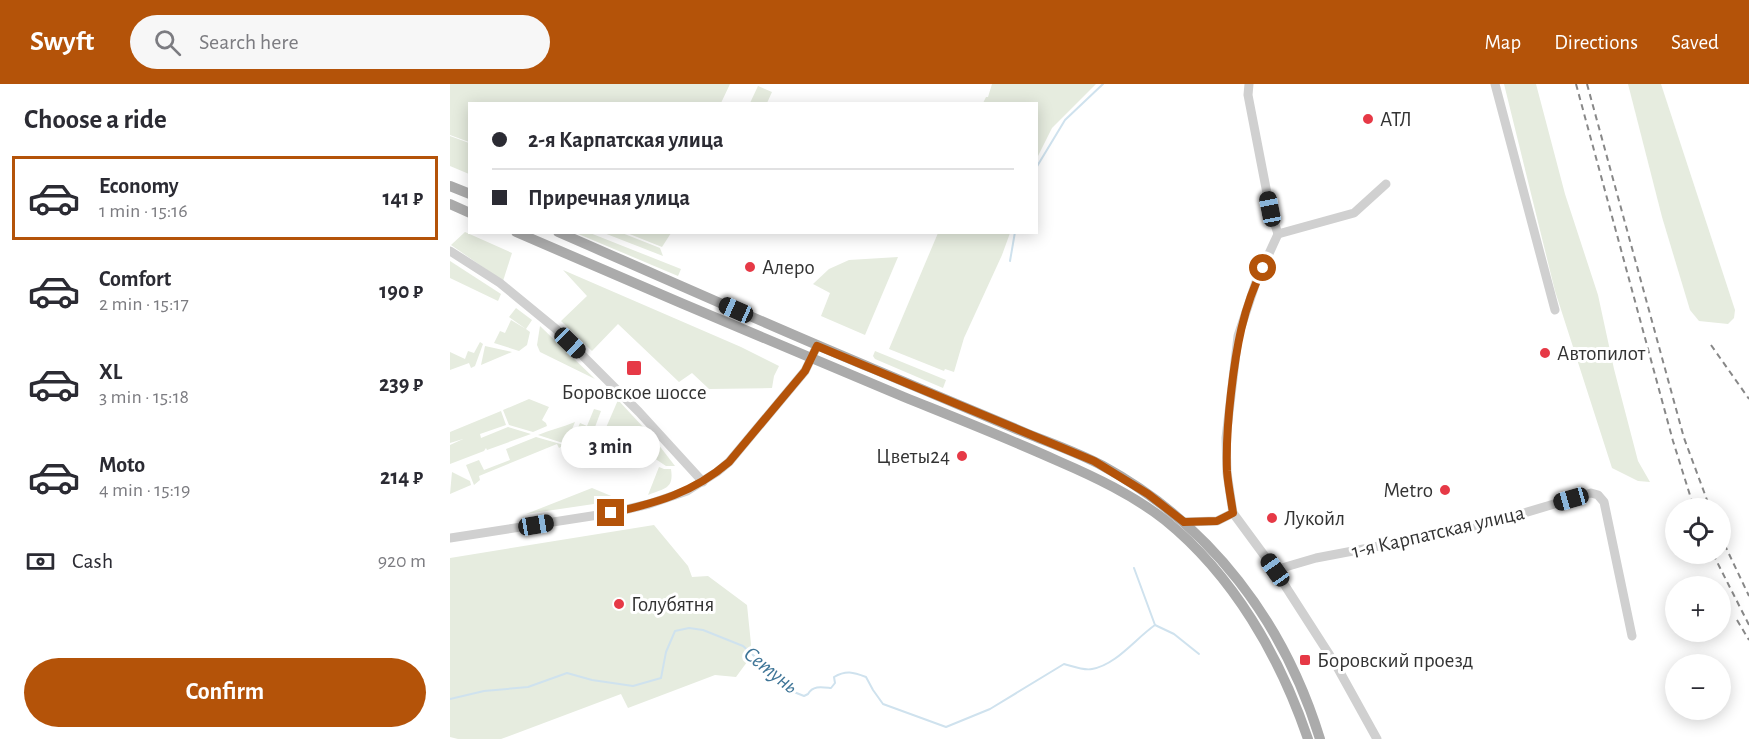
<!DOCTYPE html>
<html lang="en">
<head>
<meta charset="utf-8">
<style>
  :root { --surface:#fff; --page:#f7f7f7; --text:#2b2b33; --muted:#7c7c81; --line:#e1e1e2; --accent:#b45309 }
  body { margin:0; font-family:"Alegreya Sans",sans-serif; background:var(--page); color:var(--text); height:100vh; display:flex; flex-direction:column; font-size:22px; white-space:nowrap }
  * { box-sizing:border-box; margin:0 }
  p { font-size:20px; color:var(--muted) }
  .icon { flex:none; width:33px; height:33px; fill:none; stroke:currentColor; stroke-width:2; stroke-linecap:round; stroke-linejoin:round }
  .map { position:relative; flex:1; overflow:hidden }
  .details { display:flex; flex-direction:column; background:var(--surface); width:450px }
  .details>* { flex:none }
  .top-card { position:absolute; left:18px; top:18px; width:570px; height:132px; border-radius:0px; box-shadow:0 3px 15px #0003; display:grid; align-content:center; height:132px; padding:0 24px; background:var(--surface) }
  .tools { position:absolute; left:1215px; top:414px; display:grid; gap:12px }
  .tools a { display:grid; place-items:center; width:66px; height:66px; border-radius:50%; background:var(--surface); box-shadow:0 3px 15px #0003; font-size:30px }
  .end { position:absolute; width:27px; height:27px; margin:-14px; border:8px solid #b45309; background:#fff; box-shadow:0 0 0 3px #fff }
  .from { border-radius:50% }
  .bubble { position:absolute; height:42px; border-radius:21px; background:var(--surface); box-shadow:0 3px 15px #0003; font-size:20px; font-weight:700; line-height:42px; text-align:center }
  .car { position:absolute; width:18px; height:36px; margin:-18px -9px; border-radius:8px; box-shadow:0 0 4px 2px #0007; background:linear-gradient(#222 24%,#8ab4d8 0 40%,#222 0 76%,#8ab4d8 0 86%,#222 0) }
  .top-card b { display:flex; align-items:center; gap:21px; height:57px; font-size:22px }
  .top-card b+b { border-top:2px solid var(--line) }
  .top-card i { width:15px; height:15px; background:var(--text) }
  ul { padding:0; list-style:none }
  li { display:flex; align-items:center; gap:18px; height:84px; margin:0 12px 9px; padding:0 12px; border:3px solid transparent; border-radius:0px }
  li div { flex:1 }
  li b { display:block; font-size:22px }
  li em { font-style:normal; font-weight:700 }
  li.current { border-color:var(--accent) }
  li>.icon { width:54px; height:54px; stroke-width:1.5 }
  h2 { padding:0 24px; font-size:27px; line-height:72px }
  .pay { display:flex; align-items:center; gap:15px; height:66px; padding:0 24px; font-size:22px }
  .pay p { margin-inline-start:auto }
  .action { display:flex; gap:12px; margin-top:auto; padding:12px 24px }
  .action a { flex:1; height:69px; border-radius:36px; background:var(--accent); color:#fff; font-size:24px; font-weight:700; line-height:69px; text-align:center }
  header { display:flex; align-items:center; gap:36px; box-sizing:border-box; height:84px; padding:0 30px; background:var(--accent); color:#fff }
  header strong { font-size:28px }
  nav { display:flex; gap:33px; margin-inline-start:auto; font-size:21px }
  .search { width:420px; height:54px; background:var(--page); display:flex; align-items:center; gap:15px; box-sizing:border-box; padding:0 21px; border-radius:33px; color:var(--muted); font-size:22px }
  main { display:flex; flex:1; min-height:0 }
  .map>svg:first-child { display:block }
</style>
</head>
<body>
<header>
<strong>Swyft</strong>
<div class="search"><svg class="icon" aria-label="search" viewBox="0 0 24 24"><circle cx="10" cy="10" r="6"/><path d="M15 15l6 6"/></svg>Search here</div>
<nav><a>Map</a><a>Directions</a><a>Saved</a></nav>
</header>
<main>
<section class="details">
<h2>Choose a ride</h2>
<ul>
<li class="current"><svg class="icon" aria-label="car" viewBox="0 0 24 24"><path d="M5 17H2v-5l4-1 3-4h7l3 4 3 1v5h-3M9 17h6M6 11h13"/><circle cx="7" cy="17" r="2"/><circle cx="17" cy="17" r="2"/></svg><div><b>Economy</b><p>1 min · 15:16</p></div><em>141 ₽</em></li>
<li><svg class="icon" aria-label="car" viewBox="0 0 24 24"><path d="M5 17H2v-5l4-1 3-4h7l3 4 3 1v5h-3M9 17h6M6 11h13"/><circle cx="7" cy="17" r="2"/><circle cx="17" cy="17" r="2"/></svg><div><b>Comfort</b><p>2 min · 15:17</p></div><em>190 ₽</em></li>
<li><svg class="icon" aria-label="car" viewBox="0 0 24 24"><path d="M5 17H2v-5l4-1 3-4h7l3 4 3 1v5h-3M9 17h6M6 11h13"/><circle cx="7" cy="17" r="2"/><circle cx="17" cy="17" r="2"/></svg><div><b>XL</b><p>3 min · 15:18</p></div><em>239 ₽</em></li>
<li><svg class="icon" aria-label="car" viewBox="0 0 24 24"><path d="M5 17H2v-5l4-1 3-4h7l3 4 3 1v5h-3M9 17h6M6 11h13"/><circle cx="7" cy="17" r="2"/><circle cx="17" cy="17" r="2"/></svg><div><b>Moto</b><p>4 min · 15:19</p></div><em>214 ₽</em></li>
</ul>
<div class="pay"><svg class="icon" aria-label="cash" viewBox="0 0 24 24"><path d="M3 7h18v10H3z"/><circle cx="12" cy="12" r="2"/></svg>Cash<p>920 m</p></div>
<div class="action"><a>Confirm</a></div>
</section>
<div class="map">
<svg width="1299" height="655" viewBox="0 0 1299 655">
  <rect width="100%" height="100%" fill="#fff"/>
  <g fill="#e6ecdf">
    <path d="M0 0H280L271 19 20 20 19 58 0 51Z"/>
    <path d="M542 0H646L602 44 587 74 586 20 533 19 536 13H538Z"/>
    <path d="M1054 0H1086L1115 110 1148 211 1164 285 1188 377 1200 398 1188 397 1162 384 1105 207Z"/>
    <path d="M1178 0H1211L1285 226 1284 234 1278 240 1249 237 1240 226 1212 133Z"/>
    <path d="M308 2 322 8 317 19H300Z"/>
    <path d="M0 52 19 59V90L0 82Z"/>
    <path d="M15 148 62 169 53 197 1 161Z"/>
    <path d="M126 149H140L231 185 228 192Z"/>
    <path d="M154 149H172L210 164 213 172Z"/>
    <path d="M177 149H221L212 163Z"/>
    <path d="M488 149H560L552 171 514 254 504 288 495 285 494 287 439 265Z"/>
    <path d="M448 173 415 251 371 232 380 209 363 200 379 185 399 176Z"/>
    <path d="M0 177 51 210 48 217 0 194Z"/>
    <path d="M113 186 291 263 329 282 324 292 322 304 259 305 242 289 229 298 168 240 142 267 111 237 137 212Z"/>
    <path d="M66 224 82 236 76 245 80 248 77 261 69 267 44 259 50 247 55 249 61 236 76 245 59 233Z"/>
    <path d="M90 242 145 295 90 268 87 261Z"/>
    <path d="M30 258 33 260 25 282 21 284 19 279 0 286V268L15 275 18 267 24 269Z"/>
    <path d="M35 262 62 268 31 281Z"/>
    <path d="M425 267 496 296 493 304 425 275 423 272Z"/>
    <path d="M79 315 99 323 92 336 96 339 97 342 83 348 59 341 53 326Z"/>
    <path d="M168 316 207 358 196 368 160 349 157 354 155 352V346Z"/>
    <path d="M144 325 151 327 142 351 120 361 130 339 137 342Z"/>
    <path d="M51 327 56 341 30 350 31 354 58 343 81 350 37 366 36 364 34 367 0 380V361L13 355 0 359V348Z"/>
    <path d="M125 338 116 360 88 351C100 346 113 343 125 338Z"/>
    <path d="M86 353 114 361 109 364 107 360 29 392 30 396 24 401 16 381 29 376 34 386 60 376 56 365Z"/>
    <path d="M208 360 225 382H216L198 370Z"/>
    <path d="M209 383 214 385H221C224 405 215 404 198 411Z"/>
    <path d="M2 388 20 397 21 401 0 410Z"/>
    <path d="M142 404 171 416 76 430Z"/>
    <path d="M204 441 238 482 242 493 258 492 297 521 301 560 300 574 286 593 265 591 178 624 171 610 51 655H8L0 653V474Z"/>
  </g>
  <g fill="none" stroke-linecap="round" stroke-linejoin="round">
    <g stroke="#cfe2ee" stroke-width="2">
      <path d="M586 84 615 36 653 0"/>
      <path d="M560 177 565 148"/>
      <path d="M705 541 724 550 749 570"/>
      <path d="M0 615 34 607 78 603 117 589 142 596 183 602 211 594 216 568 225 547 239 544 253 546 293 562 344 608 354 612 358 610C363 601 372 603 381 604L385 599 384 593C396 586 403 588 416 593L423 606 433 620 496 643 540 625 614 580C622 582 634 587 642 585 666 581 685 555 705 541L684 484"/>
    </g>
    <g stroke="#d0d0d0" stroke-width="9">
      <path d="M799 0 798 11 820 125 828 150"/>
      <path d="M1045 0 1105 226"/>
      <path d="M828 150 806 198 788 252 776 354 777 389 783 429 825 486 886 581 927 655"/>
      <path d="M828 150 904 129 936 100"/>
      <path d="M0 167 50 199 106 245 189 328 253 398"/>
      <path d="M734 438 767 437 783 429"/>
      <path d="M0 454 161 429 199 420 237 407 267 388 279 378 355 287 367 262"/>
      <path d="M825 486 866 474 1024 444 1141 409 1148 411 1154 418 1182 552"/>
    </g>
    <g stroke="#ababab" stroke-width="10">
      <path d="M0 102 20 110"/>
      <path d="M0 120 20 129"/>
      <path d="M66 148C195 204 324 259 454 313 506 334 557 354 608 377 645 393 683 411 715 436 784 492 830 573 858 655"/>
      <path d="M108 148C214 194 318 241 424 285 475 307 527 328 578 350 603 360 629 369 653 382 761 441 834 538 870 655"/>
    </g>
    <g stroke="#888" stroke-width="2" stroke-dasharray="6 4.5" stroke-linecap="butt">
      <path d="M1126 0 1223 357 1244 424"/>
      <path d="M1137 0 1234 354 1260 424"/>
      <path d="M1261 261 1299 315"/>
      <path d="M1270 451 1299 512"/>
      <path d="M1263 470 1299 541"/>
      <path d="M1287 536 1299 556"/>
    </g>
  </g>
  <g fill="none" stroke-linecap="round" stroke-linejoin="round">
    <path stroke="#b45309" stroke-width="8" d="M161 429C206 419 243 409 279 378L355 287 367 262 644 377 698 410 734 438 767 437 783 429C781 415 778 401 777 387 776 361 778 335 781 309 786 265 793 223 813 184"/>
  </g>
  <g fill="#e63946" stroke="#fff" stroke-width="2">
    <circle cx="918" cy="35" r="6"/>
    <circle cx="300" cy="183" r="6"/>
    <circle cx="1095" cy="269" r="6"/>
    <rect x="176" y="276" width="16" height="16" rx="3"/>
    <circle cx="512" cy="372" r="6"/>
    <circle cx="995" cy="406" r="6"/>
    <circle cx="822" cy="434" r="6"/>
    <circle cx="169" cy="520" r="6"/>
    <rect x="849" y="570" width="12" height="12" rx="3"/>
  </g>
  <g text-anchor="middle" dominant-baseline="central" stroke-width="6" stroke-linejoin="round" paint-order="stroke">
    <g font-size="21" fill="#333" stroke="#fff" text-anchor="start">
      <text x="930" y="35">АТЛ</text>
      <text x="312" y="183">Алеро</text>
      <text x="1107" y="269">Автопилот</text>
      <text x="184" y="308" text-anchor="middle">Боровское шоссе</text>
      <text x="500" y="372" text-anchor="end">Цветы24</text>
      <text x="983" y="406" text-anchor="end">Metro</text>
      <text x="834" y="434">Лукойл</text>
      <text x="181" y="520">Голубятня</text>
      <text x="867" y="576">Боровский проезд</text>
    </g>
    <g font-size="21" fill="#333" stroke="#fff">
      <text transform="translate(988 448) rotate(-13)">1-я Карпатская улица</text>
    </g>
    <g font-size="22" font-style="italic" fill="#3f7597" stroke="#fff">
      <text transform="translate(321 586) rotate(38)">Сетунь</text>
    </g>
  </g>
</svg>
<div class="tools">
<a><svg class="icon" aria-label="locate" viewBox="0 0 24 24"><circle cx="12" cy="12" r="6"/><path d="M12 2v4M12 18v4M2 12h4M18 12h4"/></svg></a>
<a>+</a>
<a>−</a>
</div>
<i class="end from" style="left:813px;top:184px"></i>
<i class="end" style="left:161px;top:429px"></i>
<div class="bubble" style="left:111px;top:342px;width:99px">3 min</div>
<i class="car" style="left:820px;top:125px;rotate:349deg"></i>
<i class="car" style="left:286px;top:226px;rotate:294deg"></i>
<i class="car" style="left:120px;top:259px;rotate:134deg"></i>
<i class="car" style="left:1121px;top:415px;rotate:254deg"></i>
<i class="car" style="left:86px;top:441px;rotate:80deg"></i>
<i class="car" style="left:825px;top:486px;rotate:325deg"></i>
<div class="top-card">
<b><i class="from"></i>2-я Карпатская улица</b>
<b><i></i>Приречная улица</b>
</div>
</div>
</main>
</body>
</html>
